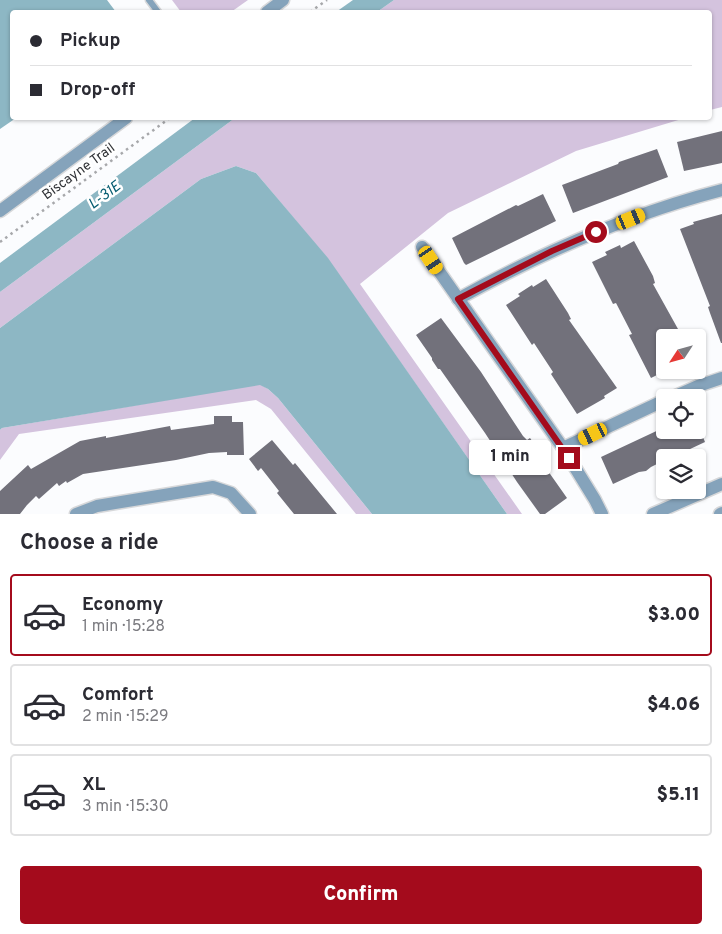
<!DOCTYPE html>
<html lang="en">
<head>
<meta charset="utf-8">
<style>
  :root { --surface:#fff; --page:#f2f2f3; --text:#2b2b33; --muted:#7c7c81; --line:#e1e1e2; --accent:#a40b1c }
  body { margin:0; font-family:Overpass,sans-serif; background:var(--page); color:var(--text); height:100vh; display:flex; flex-direction:column; font-size:19px; white-space:nowrap }
  * { box-sizing:border-box; margin:0 }
  p { font-size:16px; color:var(--muted) }
  .icon { flex:none; width:28px; height:28px; fill:none; stroke:currentColor; stroke-width:2; stroke-linecap:round; stroke-linejoin:round }
  .map { position:relative; height:514px; overflow:hidden }
  .sheet { display:flex; flex-direction:column; background:var(--surface); flex:1 }
  .sheet>* { flex:none }
  .guide { position:absolute; left:10px; top:10px; width:702px; height:110px; border-radius:5px; box-shadow:0 1px 4px #0004; display:grid; align-content:center; height:110px; padding:0 20px; background:var(--surface) }
  .needle { width:32px; rotate:234deg }
  .tools { position:absolute; left:656px; top:329px; display:grid; gap:10px }
  .tools a { display:grid; place-items:center; width:50px; height:50px; border-radius:5px; background:var(--surface); box-shadow:0 1px 4px #0004; font-size:25px }
  .end { position:absolute; width:22px; height:22px; margin:-11px; border:6px solid #a40b1c; background:#fff; box-shadow:0 0 0 2px #fff }
  .from { border-radius:50% }
  .bubble { position:absolute; height:35px; border-radius:5px; background:var(--surface); box-shadow:0 1px 4px #0004; font-size:16px; font-weight:800; line-height:35px; text-align:center }
  .car { position:absolute; width:15px; height:30px; margin:-15px -8px; border-radius:6px; box-shadow:0 0 4px 1px #0007; background:linear-gradient(#f5c518 24%,#345 0 40%,#f5c518 0 76%,#345 0 86%,#f5c518 0) }
  .guide b { display:flex; align-items:center; gap:18px; height:48px; font-size:19px }
  .guide b+b { border-top:1px solid var(--line) }
  .guide i { width:12px; height:12px; background:var(--text) }
  ul { padding:0; list-style:none }
  li { display:flex; align-items:center; gap:15px; height:82px; margin:0 10px 8px; padding:0 10px; border:2px solid var(--line); border-radius:5px }
  li div { flex:1 }
  li b { display:block; font-size:19px }
  li em { font-style:normal; font-weight:800 }
  li.selected { border-color:var(--accent) }
  li>.icon { width:45px; height:45px; stroke-width:1.5 }
  h2 { padding:0 20px; font-size:22px; line-height:60px }
  .action { display:flex; gap:10px; margin-top:auto; padding:10px 20px }
  .action a { flex:1; height:58px; border-radius:5px; background:var(--accent); color:#fff; font-size:20px; font-weight:800; line-height:58px; text-align:center }
  .map>svg:first-child { display:block }
</style>
</head>
<body>
<div class="map">
<svg width="722" height="514" viewBox="0 0 722 514">
  <rect width="100%" height="100%" fill="#fbfcfe"/>
  <g fill="#d4c3de">
    <path d="M172 0H248L231 12H181Z"/>
    <path d="M394 0H722V107L710 110V12H377Z"/>
    <path d="M235 118H685L576 151 448 213 360 284 522 514H507L328 259 256 173 236 166 201 179 0 328V292Z"/>
    <path d="M260 384 268 389 278 398 372 514H356L271 409 256 400 19 434 0 460V430L2 428Z"/>
  </g>
  <g fill="#8db7c4">
    <path d="M0 0H107L116 12H12V118H16L0 129Z"/>
    <path d="M353 0H394L377 12H336Z"/>
    <path d="M195 118H235L0 292V263Z"/>
    <path d="M236 166 256 173 328 258 507 514H372L278 398 268 389 260 385 2 428 0 430V328L201 179Z"/>
  </g>
  <g fill="#72717b">
    <path d="M722 131V163L684 171 677 142Z"/>
    <path d="M657 149 668 177 573 213 562 185 618 164 619 162Z"/>
    <path d="M543 194 556 221 466 265 464 263 452 238 516 205 518 206Z"/>
    <path d="M722 214V343H721L710 313 708 307 710 306 680 229 694 224 693 222Z"/>
    <path d="M634 241 653 276 655 283 653 284 683 338H665V371L651 378 629 335 632 334 616 303 613 304 592 262 607 255 605 252 620 245 621 248Z"/>
    <path d="M546 279 568 313 571 319 569 320 617 388 604 396 605 398 577 414 551 374 553 372 534 343 532 345 506 305 520 296 518 294 532 285 533 287Z"/>
    <path d="M441 318 481 372 523 436 527 440 530 438 541 454 551 469 548 471 567 498 545 514H540L517 482 485 433 440 369H438L432 360V358L416 335Z"/>
    <path d="M214 416H232V422H243L244 455H227V452L209 453 176 460 83 474 67 483 66 481 59 486 57 483 39 499 36 496 27 505 20 514H0V491L28 465 31 469 80 441 106 436V438L170 426 171 430 214 424Z"/>
    <path d="M665 427V430H700L705 442 671 458H665V460L651 467 646 471 639 472 613 484 601 457Z"/>
    <path d="M272 440 293 465 295 463 337 514H294L277 493 279 491 261 468 258 471 249 459Z"/>
  </g>
  <g fill="none" stroke-linecap="round" stroke-linejoin="round">
    <g stroke="#d7d8da" stroke-width="9">
      <path id="service" d="M149 0 158 12"/>
    </g>
    <g stroke="#d7d8da" stroke-width="15">
      <g id="minor">
        <path d="M422 247 563 448 595 500 602 514"/>
        <path d="M458 299C541 253 629 214 722 190"/>
        <path d="M671 398 698 386 722 378"/>
        <path d="M563 448 665 400"/>
        <path d="M76 514 97 506 213 487 231 493 250 514"/>
      </g>
    </g>
    <g stroke="#d7d8da" stroke-width="15">
      <g id="tertiary">
        <path d="M267 12 283 0"/>
        <path d="M0 211 126 118"/>
        <path d="M653 514 722 484"/>
        <path d="M720 514 722 513"/>
      </g>
    </g>
    <g stroke="#a7a8ab" stroke-width="2.5" stroke-dasharray="2.5 4" stroke-linecap="butt">
      <path d="M310 12 327 0"/>
      <path d="M0 242 170 118"/>
    </g>
    <use href="#service" stroke="#85a3bb" stroke-width="6"/>
    <use href="#minor" stroke="#85a3bb" stroke-width="12"/>
    <use href="#tertiary" stroke="#85a3bb" stroke-width="12"/>
  </g>
  <g fill="none" stroke-linecap="round" stroke-linejoin="round">
    <path stroke="#a40b1c" stroke-width="6" d="M569 458 458 299 552 251 596 232"/>
  </g>
  <g text-anchor="middle" dominant-baseline="central" stroke-width="5" stroke-linejoin="round" paint-order="stroke">
    <g font-size="14" fill="#323438" stroke="#fff">
      <text transform="translate(79 172) rotate(-36)">Biscayne Trail</text>
    </g>
    <g font-size="15" font-style="italic" fill="#075d71" stroke="#fff">
      <text transform="translate(105 196) rotate(-37)">L-31E</text>
    </g>
  </g>
</svg>
<div class="tools">
<a><svg class="needle" viewBox="-14 -14 28 28"><path d="M0-13l5 13h-10z" fill="#e53935"/><path d="M0 13l5-13h-10z" fill="#7c7c81"/></svg></a>
<a><svg class="icon" aria-label="locate" viewBox="0 0 24 24"><circle cx="12" cy="12" r="6"/><path d="M12 2v4M12 18v4M2 12h4M18 12h4"/></svg></a>
<a><svg class="icon" aria-label="layers" viewBox="0 0 24 24"><path d="M12 4l9 5-9 5-9-5zM3 14l9 5 9-5"/></svg></a>
</div>
<i class="end from" style="left:596px;top:232px"></i>
<i class="end" style="left:569px;top:458px"></i>
<div class="bubble" style="left:469px;top:440px;width:82px">1 min</div>
<i class="car" style="left:631px;top:219px;rotate:68deg"></i>
<i class="car" style="left:431px;top:260px;rotate:146deg"></i>
<i class="car" style="left:593px;top:434px;rotate:244deg"></i>
<div class="guide">
<b><i class="from"></i>Pickup</b>
<b><i></i>Drop-off</b>
</div>
</div>
<section class="sheet">
<h2>Choose a ride</h2>
<ul>
<li class="selected"><svg class="icon" aria-label="car" viewBox="0 0 24 24"><path d="M5 17H2v-5l4-1 3-4h7l3 4 3 1v5h-3M9 17h6M6 11h13"/><circle cx="7" cy="17" r="2"/><circle cx="17" cy="17" r="2"/></svg><div><b>Economy</b><p>1 min · 15:28</p></div><em>$3.00</em></li>
<li><svg class="icon" aria-label="car" viewBox="0 0 24 24"><path d="M5 17H2v-5l4-1 3-4h7l3 4 3 1v5h-3M9 17h6M6 11h13"/><circle cx="7" cy="17" r="2"/><circle cx="17" cy="17" r="2"/></svg><div><b>Comfort</b><p>2 min · 15:29</p></div><em>$4.06</em></li>
<li><svg class="icon" aria-label="car" viewBox="0 0 24 24"><path d="M5 17H2v-5l4-1 3-4h7l3 4 3 1v5h-3M9 17h6M6 11h13"/><circle cx="7" cy="17" r="2"/><circle cx="17" cy="17" r="2"/></svg><div><b>XL</b><p>3 min · 15:30</p></div><em>$5.11</em></li>
</ul>
<div class="action"><a>Confirm</a></div>
</section>
</body>
</html>
